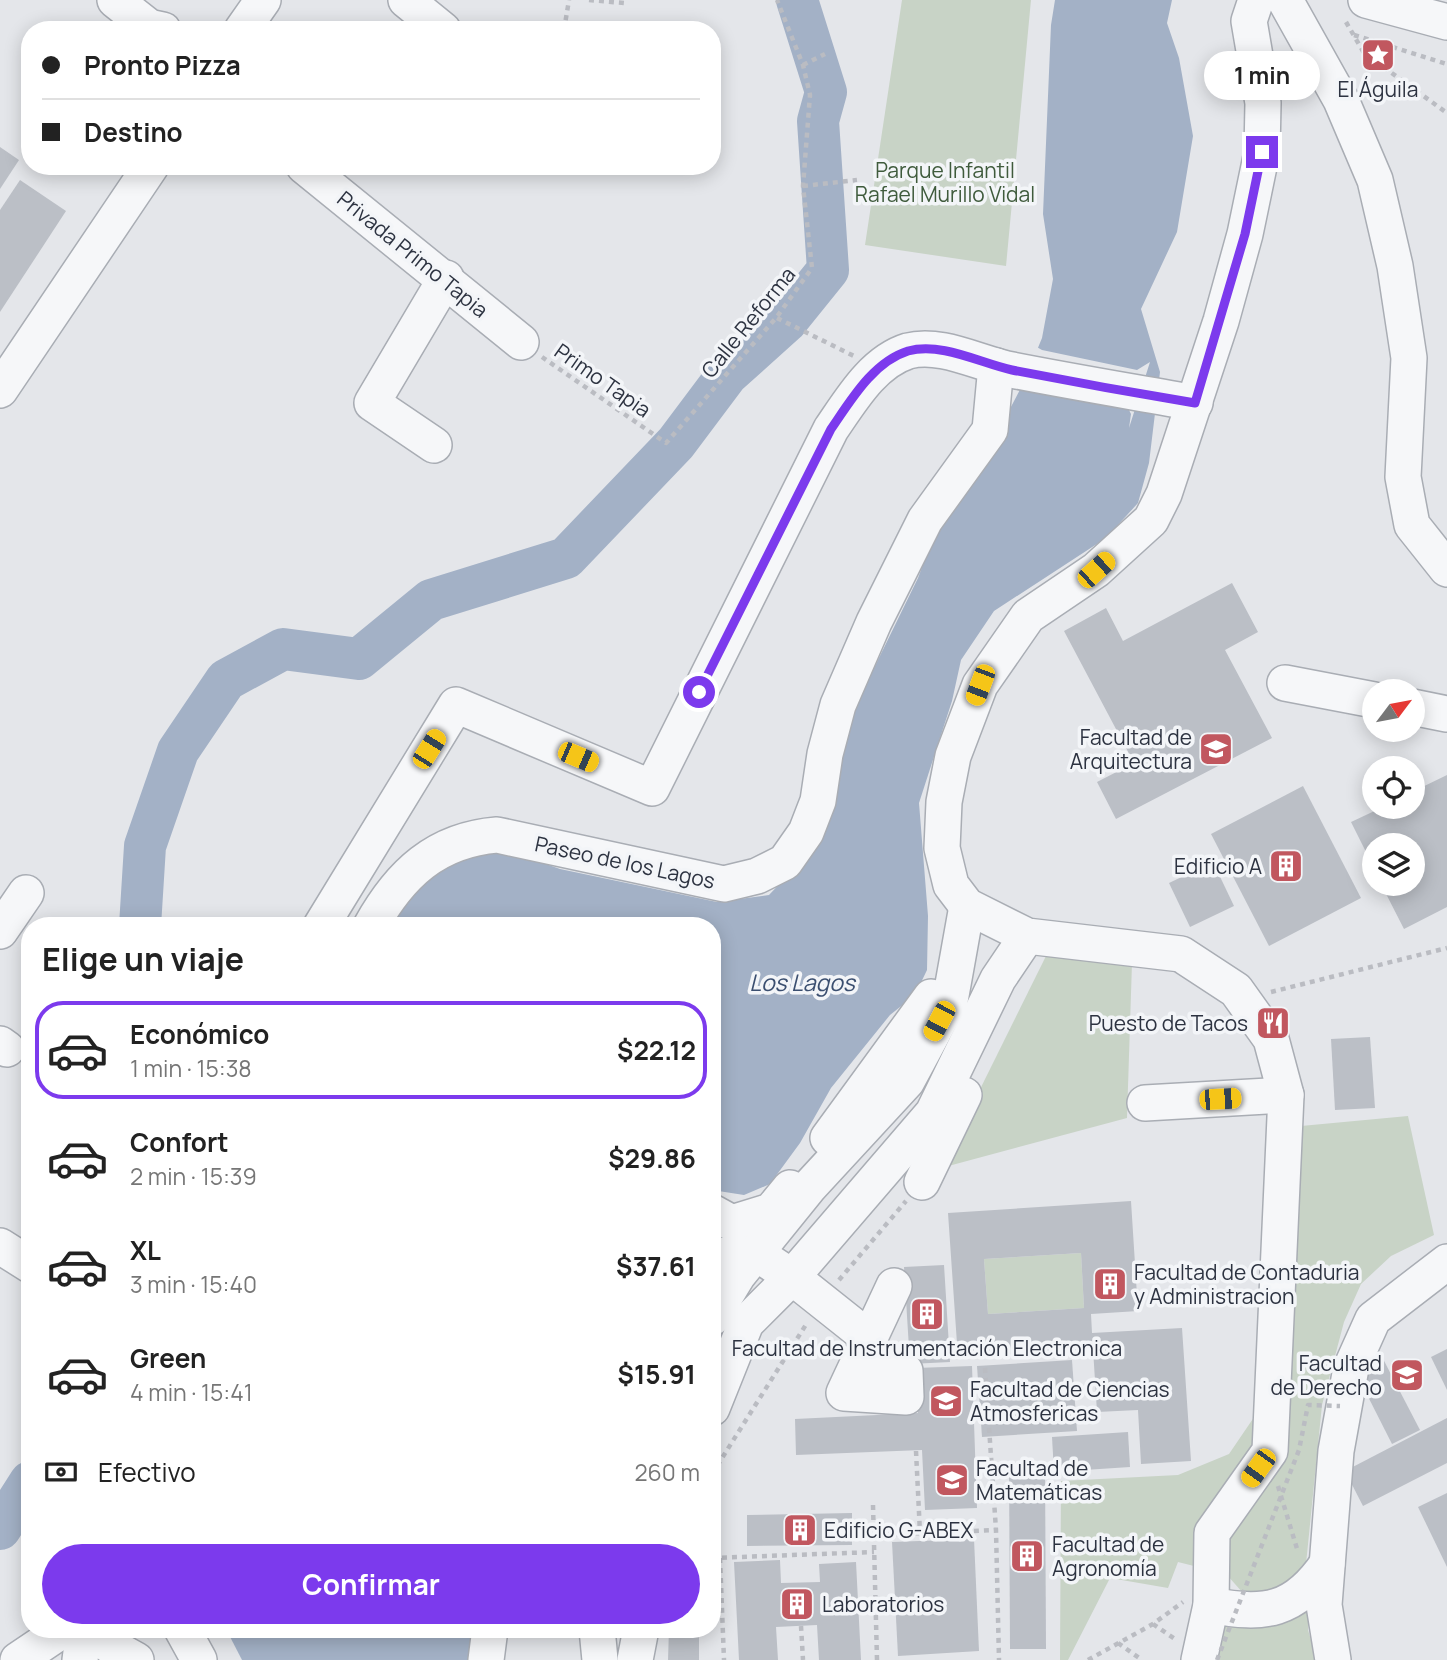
<!DOCTYPE html>
<html lang="es">
<head>
<meta charset="utf-8">
<style>
  :root { --surface:#fff; --page:#f2f2f2; --text:#222; --muted:#767676; --line:#e0e0e0; --accent:#7c3aed }
  body { margin:0; font-family:Manrope,sans-serif; background:var(--page); color:var(--text); height:100vh; display:flex; flex-direction:column; font-size:26px; white-space:nowrap }
  * { box-sizing:border-box; margin:0 }
  p { font-size:23px; color:var(--muted) }
  .icon { flex:none; width:38px; height:38px; fill:none; stroke:currentColor; stroke-width:2; stroke-linecap:round; stroke-linejoin:round }
  .map { position:relative; flex:1; overflow:hidden }
  .panel { position:absolute; left:21px; top:917px; width:700px; height:721px; display:flex; flex-direction:column; background:var(--surface); border-radius:28px; box-shadow:0 4px 18px #0003 }
  .panel>* { flex:none }
  .hud { position:absolute; left:21px; top:21px; width:700px; height:154px; border-radius:28px; box-shadow:0 4px 18px #0003; display:grid; align-content:center; height:154px; padding:0 21px; background:var(--surface) }
  .needle { width:46px; rotate:58deg }
  .buttons { position:absolute; left:1362px; top:679px; display:grid; gap:14px }
  .buttons a { display:grid; place-items:center; width:63px; height:63px; border-radius:50%; background:var(--surface); box-shadow:0 4px 18px #0003; font-size:35px }
  .end { position:absolute; width:32px; height:32px; margin:-16px; border:9px solid #7c3aed; background:#fff; box-shadow:0 0 0 4px #fff }
  .from { border-radius:50% }
  .bubble { position:absolute; height:49px; border-radius:24px; background:var(--surface); box-shadow:0 4px 18px #0003; font-size:23px; font-weight:700; line-height:49px; text-align:center }
  .car { position:absolute; width:21px; height:42px; margin:-21px -10px; border-radius:9px; box-shadow:0 0 5px 2px #0007; background:linear-gradient(#f5c518 24%,#345 0 40%,#f5c518 0 76%,#345 0 86%,#f5c518 0) }
  .hud b { display:flex; align-items:center; gap:24px; height:66px; font-size:26px }
  .hud b+b { border-top:2px solid var(--line) }
  .hud i { width:18px; height:18px; background:var(--text) }
  ul { padding:0; list-style:none }
  li { display:flex; align-items:center; gap:21px; height:98px; margin:0 14px 10px; padding:0 7px; border:4px solid transparent; border-radius:28px }
  li div { flex:1 }
  li b { display:block; font-size:26px }
  li em { font-style:normal; font-weight:700 }
  li.selected { border-color:var(--accent) }
  li>.icon { width:63px; height:63px; stroke-width:1.5 }
  h2 { padding:0 21px; font-size:32px; line-height:84px }
  .pay { display:flex; align-items:center; gap:18px; height:77px; padding:0 21px; font-size:26px }
  .pay p { margin-inline-start:auto }
  .primary-button { display:flex; gap:14px; margin-top:auto; padding:14px 21px }
  .primary-button a { flex:1; height:80px; border-radius:42px; background:var(--accent); color:#fff; font-size:28px; font-weight:700; line-height:80px; text-align:center }
  .map>svg:first-child { display:block }
</style>
</head>
<body>
<div class="map">
<svg width="1447" height="1660" viewBox="0 0 1447 1660">
  <rect width="100%" height="100%" fill="#e4e6ea"/>
  <g fill="#c8d3c6">
    <path d="M902 0H1031L1006 266 865 245Z"/>
    <path d="M1047 954 1132 963 1127 1118 941 1168Z"/>
    <path d="M1408 1116 1434 1235 1391 1256 1361 1284 1344 1322 1322 1405 1306 1564 1288 1586 1264 1596 1243 1593 1227 1575 1226 1534 1287 1458 1301 1126Z"/>
    <path d="M1081 1253 1084 1308 988 1314 984 1259Z"/>
    <path d="M1263 1404 1260 1451 1198 1567 1178 1562 1168 1588 1110 1578 1068 1660H1060L1061 1481 1178 1475 1229 1454Z"/>
    <path d="M1309 1604 1308 1630 1317 1660H1215L1222 1621C1260 1632 1277 1626 1309 1604Z"/>
  </g>
  <g fill="#a3b1c6">
    <path d="M1055 0H1172L1167 23 1179 58 1193 136 1177 232 1141 309 1160 372 1149 463 1138 503 1106 538 994 611 961 660 952 701 919 803 928 916 927 970 915 995 890 1015 831 1088 800 1143 770 1184 744 1195 712 1190V926H385L413 887 451 860 498 847 560 869 717 902 769 895 789 874 854 709 918 578 936 530 962 500 1023 384 1042 338 1053 279 1043 214 1051 25Z"/>
    <path d="M226 1629H477L469 1660H242Z"/>
  </g>
  <path fill="#e4e6ea" d="M1035 346 1042 350 1137 370 1150 362 1129 428 1131 414 1128 408 1019 384Z"/>
  <g fill="none" stroke-linecap="round" stroke-linejoin="round">
    <g stroke="#a3b1c6" stroke-width="42">
      <path d="M140 926 145 846 178 751 226 680 283 649 359 659 431 600 566 558 676 443 727 375 786 322 828 270 818 121 826 92 797 0"/>
      <path d="M0 1529 30 1482"/>
    </g>
  </g>
  <g fill="#bbbfc6" fill-rule="evenodd">
    <path d="M0 147 19 160 0 189Z"/>
    <path d="M20 180 66 211 0 312V210Z"/>
    <path d="M1232 583 1258 632 1225 650 1272 738 1116 819 1097 782 1134 763 1064 631 1106 608 1123 641Z"/>
    <path d="M1447 775V907L1404 929 1381 884H1412V845H1374V868L1351 822 1383 807H1412V792Z"/>
    <path d="M1303 786 1361 898 1269 946 1211 834Z"/>
    <path d="M1213 862 1234 906 1190 927 1169 883Z"/>
    <path d="M1370 1037 1375 1108 1335 1110 1331 1039Z"/>
    <path d="M1131 1201 1138 1311 1091 1314 1092 1333 1182 1328 1191 1461 1141 1464 1138 1410 1097 1412 1093 1349 958 1358 948 1213ZM1081 1253 1084 1308 988 1314 984 1259Z"/>
    <path d="M944 1265 950 1362 910 1364 904 1267Z"/>
    <path d="M1447 1349V1390L1431 1357Z"/>
    <path d="M1381 1355 1420 1430 1392 1444 1354 1369Z"/>
    <path d="M1072 1360 1077 1431 982 1437 977 1366Z"/>
    <path d="M972 1366 977 1508 925 1510 922 1450 796 1455 795 1419 918 1413 916 1368Z"/>
    <path d="M1447 1418V1463L1363 1506 1345 1471Z"/>
    <path d="M1128 1432 1130 1467 1054 1472 1052 1437Z"/>
    <path d="M1009 1462H1045L1046 1649H1010Z"/>
    <path d="M1447 1493V1567L1418 1507Z"/>
    <path d="M852 1513V1545L747 1546V1515Z"/>
    <path d="M974 1539 979 1651 898 1656 892 1542Z"/>
    <path d="M780 1560 781 1583 820 1582 819 1564 856 1562 861 1660H819L817 1625 776 1627 778 1660H739L734 1562Z"/>
    <path d="M669 1629H699V1660H668Z"/>
  </g>
  <g fill="none" stroke-linecap="round" stroke-linejoin="round">
    <g stroke="#a9adb4" stroke-width="38">
      <g id="minor">
        <path d="M115 0 149 27 163 30"/>
        <path d="M406 0 443 30"/>
        <path d="M1285 0 1341 100 1375 180 1395 266 1409 358 1403 477 1412 525 1447 569"/>
        <path d="M1366 0 1447 22"/>
        <path d="M242 30 263 0"/>
        <path d="M304 166 521 342"/>
        <path d="M0 390 151 166"/>
        <path d="M434 445 372 403 446 278"/>
        <path d="M1285 683 1374 700"/>
        <path d="M1412 707 1447 714"/>
        <path d="M321 926 456 705 652 788 831 429C851 400 873 362 908 351 941 342 980 364 1012 370 1073 382 1134 392 1195 403"/>
        <path d="M371 926C400 874 436 840 497 835L724 884 757 876 785 862 806 832 818 801 825 754 838 705 874 622 925 520 990 430 996 366"/>
        <path d="M0 931 26 893"/>
        <path d="M0 1044 7 1049"/>
        <path d="M1145 1103 1286 1095"/>
        <path d="M828 1138 931 997"/>
        <path d="M922 1182 964 1095"/>
        <path d="M712 1212 732 1223 771 1211 790 1188"/>
        <path d="M0 1246 30 1265"/>
        <path d="M712 1256 756 1253 792 1277 870 1339"/>
        <path d="M712 1318 738 1275 810 1186 907 1081 950 1001 967 906"/>
        <path d="M857 1366 905 1371 906 1397 844 1393 894 1286"/>
        <path d="M712 1408 746 1323 792 1277 933 1113 998 979 1027 936"/>
        <path d="M1211 1605C1264 1616 1295 1611 1327 1564"/>
        <path d="M98 1629 109 1645 136 1660"/>
        <path d="M182 1629 199 1660"/>
        <path d="M597 1629 600 1660"/>
        <path d="M18 1660 64 1629"/>
        <path d="M80 1660 84 1629"/>
        <path d="M486 1660 490 1629"/>
        <path d="M635 1660 641 1629"/>
        <path d="M1199 1660 1211 1605 1212 1533 1270 1451 1286 1095 1271 1039 1236 990 1181 954 1027 936 967 906 951 885 942 848 944 802 953 756 980 685 1028 616 1096 570 1151 520 1164 494 1221 321 1245 234 1262 152 1263 103 1249 21 1256 0"/>
        <path d="M1333 1660 1324 1605 1336 1451 1351 1368 1373 1319 1447 1262"/>
      </g>
    </g>
    <g stroke="#babcc2" stroke-width="4.5" stroke-dasharray="5 5" stroke-linecap="butt">
      <path d="M589 0 624 3 625 0"/>
      <path d="M1346 22 1364 53 1447 113"/>
      <path d="M564 30 569 0"/>
      <path d="M1354 35 1447 64"/>
      <path d="M803 65 825 54"/>
      <path d="M803 186 857 180"/>
      <path d="M777 318 854 356"/>
      <path d="M542 357 666 443 776 318 812 268 803 186 810 95 803 65 777 0"/>
      <path d="M1271 992 1447 948"/>
      <path d="M839 1280 906 1201"/>
      <path d="M985 1368 996 1530"/>
      <path d="M1301 1393H1320"/>
      <path d="M916 1451 920 1533"/>
      <path d="M712 1474 807 1323"/>
      <path d="M1278 1486 1298 1552"/>
      <path d="M873 1505 877 1660"/>
      <path d="M874 1535 996 1530 999 1660"/>
      <path d="M712 1558 874 1552"/>
      <path d="M720 1558 724 1660"/>
      <path d="M1153 1624 1175 1639"/>
      <path d="M801 1626 803 1660"/>
      <path d="M1118 1643 1142 1660"/>
      <path d="M1088 1660 1153 1624 1183 1602"/>
    </g>
    <use href="#minor" stroke="#f6f7f9" stroke-width="35"/>
    <path stroke="#babcc2" stroke-width="4.5" stroke-dasharray="5 5" stroke-linecap="butt" d="M1217 1660 1299 1450 1308 1405 1340 1406"/>
  </g>
  <g fill="none" stroke-linecap="round" stroke-linejoin="round">
    <path stroke="#7c3aed" stroke-width="9" d="M699 692 831 429C851 400 873 362 908 351 942 342 980 363 1012 370 1073 382 1134 393 1195 403L1245 234 1262 152"/>
  </g>
  <defs>
    <g id="sight-square" transform="scale(1.75)"><rect x="-9" y="-9" width="18" height="18" rx="4" fill="#c1575f" stroke="#f3f5f8"/><path d="M0-6L1.8-2.2L6-1.7L2.9 1.2L3.7 5.4L0 3.3L-3.7 5.4L-2.9 1.2L-6-1.7L-1.8-2.2Z" fill="#fff"/></g>
    <g id="university-square" transform="scale(1.75)"><rect x="-9" y="-9" width="18" height="18" rx="4" fill="#c1575f" stroke="#f3f5f8"/><path d="M0-5L7-2L0 1L-7-2ZM-4 1L0 2.5L4 1V4Q0 6-4 4Z" fill="#fff"/></g>
    <g id="building-square" transform="scale(1.75)"><rect x="-9" y="-9" width="18" height="18" rx="4" fill="#c1575f" stroke="#f3f5f8"/><path d="M-4-6H4V6H1V3H-1V6H-4ZM-2.5-4.3h1.7v1.8h-1.7ZM.8-4.3h1.7v1.8H.8ZM-2.5-1h1.7V.8h-1.7ZM.8-1h1.7V.8H.8Z" fill="#fff"/></g>
    <g id="restaurant-square" transform="scale(1.75)"><rect x="-9" y="-9" width="18" height="18" rx="4" fill="#c1575f" stroke="#f3f5f8"/><path d="M-5-6h1v4h1v-4h1v4h1v-4h1v5L-1.5 .5V6h-2V.5L-5-1ZM5-6V6H3V1.5H1.5Q1.5-4 5-6Z" fill="#fff"/></g>
  </defs>
  <g fill-rule="evenodd">
    <use href="#sight-square" x="1378" y="55"/>
    <use href="#university-square" x="1216" y="749"/>
    <use href="#building-square" x="1286" y="866"/>
    <use href="#restaurant-square" x="1273" y="1023"/>
    <use href="#building-square" x="1110" y="1284"/>
    <use href="#building-square" x="927" y="1314"/>
    <use href="#university-square" x="1407" y="1375"/>
    <use href="#university-square" x="946" y="1401"/>
    <use href="#university-square" x="952" y="1480"/>
    <use href="#building-square" x="800" y="1530"/>
    <use href="#building-square" x="1027" y="1556"/>
    <use href="#building-square" x="797" y="1604"/>
  </g>
  <g text-anchor="middle" dominant-baseline="central" stroke-width="7" stroke-linejoin="round" paint-order="stroke">
    <g font-size="21" fill="#2d3341" stroke="#f3f5f8" text-anchor="start">
      <text x="1378" y="89" text-anchor="middle">El Águila</text>
      <text x="1192" y="737" text-anchor="end">Facultad de<tspan x="1192" dy="24">Arquitectura</tspan></text>
      <text x="1262" y="866" text-anchor="end">Edificio A</text>
      <text x="1248" y="1023" text-anchor="end">Puesto de Tacos</text>
      <text x="1134" y="1272">Facultad de Contaduria<tspan x="1134" dy="24">y Administracion</tspan></text>
      <text x="927" y="1348" text-anchor="middle">Facultad de Instrumentación Electronica</text>
      <text x="1382" y="1363" text-anchor="end">Facultad<tspan x="1382" dy="24">de Derecho</tspan></text>
      <text x="970" y="1389">Facultad de Ciencias<tspan x="970" dy="24">Atmosfericas</tspan></text>
      <text x="976" y="1468">Facultad de<tspan x="976" dy="24">Matemáticas</tspan></text>
      <text x="824" y="1530">Edificio G-ABEX</text>
      <text x="1052" y="1544">Facultad de<tspan x="1052" dy="24">Agronomía</tspan></text>
      <text x="822" y="1604">Laboratorios</text>
    </g>
    <g font-size="21" fill="#3f5b3c" stroke="#f3f5f8">
      <text x="945" y="170">Parque Infantil<tspan x="945" dy="24">Rafael Murillo Vidal</tspan></text>
    </g>
    <g font-size="21" fill="#2d3341" stroke="#f3f5f8">
      <text transform="translate(413 254) rotate(39)">Privada Primo Tapia</text>
      <text transform="translate(748 322) rotate(-51)">Calle Reforma</text>
      <text transform="translate(603 380) rotate(35)">Primo Tapia</text>
      <text transform="translate(625 862) rotate(12)">Paseo de los Lagos</text>
    </g>
    <g font-size="23" font-style="italic" fill="#3b4f70" stroke="#f3f5f8">
      <text x="802" y="982">Los Lagos</text>
    </g>
  </g>
</svg>
<div class="buttons">
<a><svg class="needle" viewBox="-14 -14 28 28"><path d="M0-13l5 13h-10z" fill="#e53935"/><path d="M0 13l5-13h-10z" fill="#767676"/></svg></a>
<a><svg class="icon" aria-label="locate" viewBox="0 0 24 24"><circle cx="12" cy="12" r="6"/><path d="M12 2v4M12 18v4M2 12h4M18 12h4"/></svg></a>
<a><svg class="icon" aria-label="layers" viewBox="0 0 24 24"><path d="M12 4l9 5-9 5-9-5zM3 14l9 5 9-5"/></svg></a>
</div>
<i class="end from" style="left:699px;top:692px"></i>
<i class="end" style="left:1262px;top:152px"></i>
<div class="bubble" style="left:1204px;top:51px;width:116px">1 min</div>
<i class="car" style="left:1096px;top:570px;rotate:48deg"></i>
<i class="car" style="left:980px;top:685px;rotate:201deg"></i>
<i class="car" style="left:429px;top:749px;rotate:32deg"></i>
<i class="car" style="left:578px;top:757px;rotate:113deg"></i>
<i class="car" style="left:939px;top:1021px;rotate:208deg"></i>
<i class="car" style="left:1220px;top:1099px;rotate:87deg"></i>
<i class="car" style="left:1258px;top:1468px;rotate:216deg"></i>
<div class="hud">
<b><i class="from"></i>Pronto Pizza</b>
<b><i></i>Destino</b>
</div>
<section class="panel">
<h2>Elige un viaje</h2>
<ul>
<li class="selected"><svg class="icon" aria-label="car" viewBox="0 0 24 24"><path d="M5 17H2v-5l4-1 3-4h7l3 4 3 1v5h-3M9 17h6M6 11h13"/><circle cx="7" cy="17" r="2"/><circle cx="17" cy="17" r="2"/></svg><div><b>Económico</b><p>1 min · 15:38</p></div><em>$22.12</em></li>
<li><svg class="icon" aria-label="car" viewBox="0 0 24 24"><path d="M5 17H2v-5l4-1 3-4h7l3 4 3 1v5h-3M9 17h6M6 11h13"/><circle cx="7" cy="17" r="2"/><circle cx="17" cy="17" r="2"/></svg><div><b>Confort</b><p>2 min · 15:39</p></div><em>$29.86</em></li>
<li><svg class="icon" aria-label="car" viewBox="0 0 24 24"><path d="M5 17H2v-5l4-1 3-4h7l3 4 3 1v5h-3M9 17h6M6 11h13"/><circle cx="7" cy="17" r="2"/><circle cx="17" cy="17" r="2"/></svg><div><b>XL</b><p>3 min · 15:40</p></div><em>$37.61</em></li>
<li><svg class="icon" aria-label="car" viewBox="0 0 24 24"><path d="M5 17H2v-5l4-1 3-4h7l3 4 3 1v5h-3M9 17h6M6 11h13"/><circle cx="7" cy="17" r="2"/><circle cx="17" cy="17" r="2"/></svg><div><b>Green</b><p>4 min · 15:41</p></div><em>$15.91</em></li>
</ul>
<div class="pay"><svg class="icon" aria-label="cash" viewBox="0 0 24 24"><path d="M3 7h18v10H3z"/><circle cx="12" cy="12" r="2"/></svg>Efectivo<p>260 m</p></div>
<div class="primary-button"><a>Confirmar</a></div>
</section>
</div>
</body>
</html>
